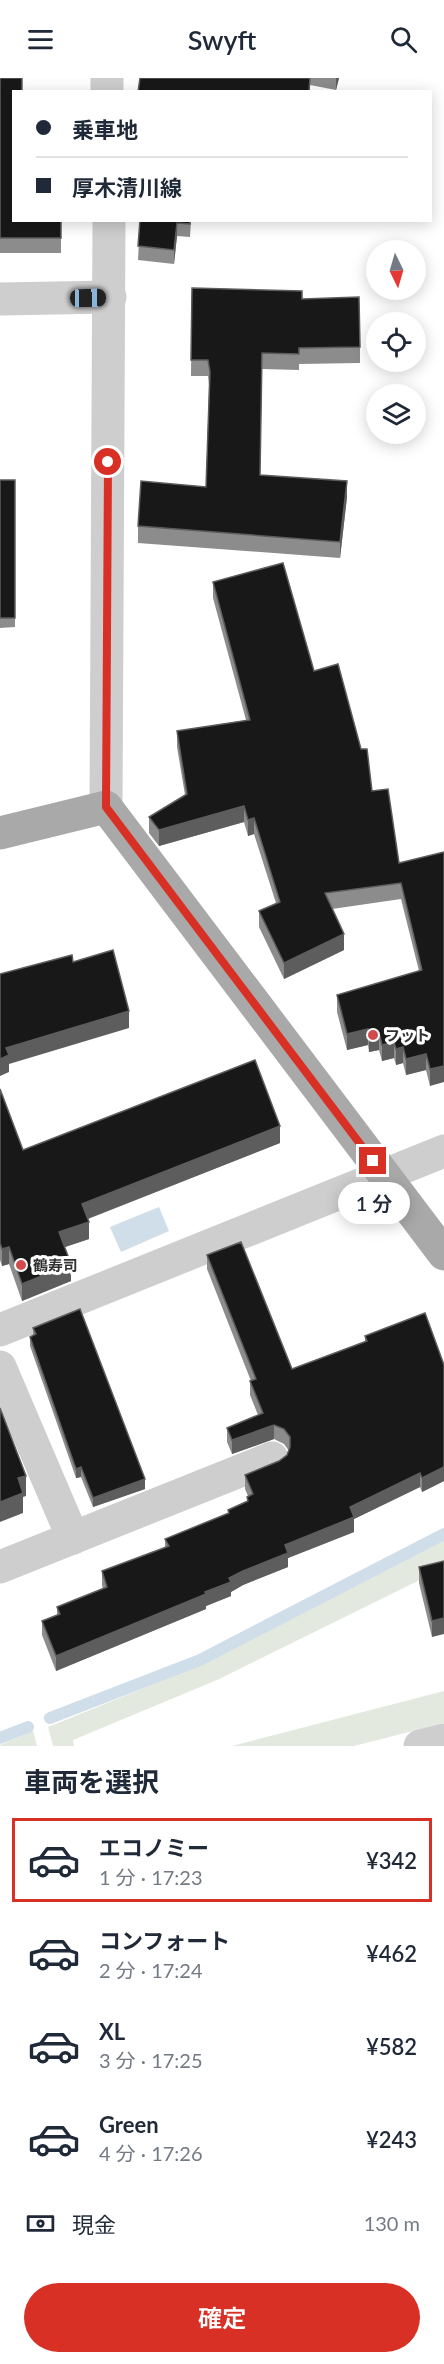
<!DOCTYPE html>
<html lang="ja">
<head>
<meta charset="utf-8">
<style>
  :root { --surface:#fff; --page:#f2f2f3; --text:#1f2937; --muted:#747a83; --line:#e0e1e3; --accent:#d93025 }
  body { margin:0; font-family:Lato,"Noto Sans JP",sans-serif; background:var(--page); color:var(--text); height:100vh; display:flex; flex-direction:column; font-size:22px; white-space:nowrap }
  * { box-sizing:border-box; margin:0 }
  p { font-size:20px; color:var(--muted) }
  .icon { flex:none; width:33px; height:33px; fill:none; stroke:currentColor; stroke-width:2; stroke-linecap:round; stroke-linejoin:round }
  .map { position:relative; height:1668px; overflow:hidden }
  .drawer { display:flex; flex-direction:column; background:var(--surface); flex:1 }
  .drawer>* { flex:none }
  .banner { position:absolute; left:12px; top:12px; width:420px; height:132px; border-radius:0px; box-shadow:0 3px 15px #0003; display:grid; align-content:center; height:132px; padding:0 24px; background:var(--surface) }
  .needle { width:39px; rotate:175deg }
  .tools { position:absolute; left:366px; top:162px; display:grid; gap:12px }
  .tools a { display:grid; place-items:center; width:60px; height:60px; border-radius:50%; background:var(--surface); box-shadow:0 3px 15px #0003; font-size:30px }
  .end { position:absolute; width:27px; height:27px; margin:-14px; border:8px solid #d93025; background:#fff; box-shadow:0 0 0 3px #fff }
  .from { border-radius:50% }
  .bubble { position:absolute; height:42px; border-radius:21px; background:var(--surface); box-shadow:0 3px 15px #0003; font-size:20px; font-weight:600; line-height:42px; text-align:center }
  .car { position:absolute; width:18px; height:36px; margin:-18px -9px; border-radius:8px; box-shadow:0 0 4px 2px #0007; background:linear-gradient(#222 24%,#8ab4d8 0 40%,#222 0 76%,#8ab4d8 0 86%,#222 0) }
  .banner b { display:flex; align-items:center; gap:21px; height:57px; font-size:22px }
  .banner b+b { border-top:2px solid var(--line) }
  .banner i { width:15px; height:15px; background:var(--text) }
  ul { padding:0; list-style:none }
  li { display:flex; align-items:center; gap:18px; height:84px; margin:0 12px 9px; padding:0 12px; border:3px solid transparent; border-radius:0px }
  li div { flex:1 }
  li b { display:block; font-size:22px }
  li em { font-style:normal; font-weight:600 }
  li.current { border-color:var(--accent) }
  li>.icon { width:54px; height:54px; stroke-width:1.5 }
  h2 { padding:0 24px; font-size:27px; line-height:72px }
  .pay { display:flex; align-items:center; gap:15px; height:66px; padding:0 24px; font-size:22px }
  .pay p { margin-inline-start:auto }
  .action { display:flex; gap:12px; margin-top:auto; padding:12px 24px }
  .action a { flex:1; height:69px; border-radius:36px; background:var(--accent); color:#fff; font-size:24px; font-weight:600; line-height:69px; text-align:center }
  header { display:flex; justify-content:space-between; align-items:center; height:78px; padding:0 24px; background:var(--surface); font-size:27px; font-weight:600 }
  .map>svg:first-child { display:block }
</style>
</head>
<body>
<header><svg class="icon" aria-label="menu" viewBox="0 0 24 24"><path d="M4 6h16M4 12h16M4 18h16"/></svg>Swyft<svg class="icon" aria-label="search" viewBox="0 0 24 24"><circle cx="10" cy="10" r="6"/><path d="M15 15l6 6"/></svg></header>
<div class="map">
<svg width="444" height="1668" viewBox="0 0 444 1668">
  <rect width="100%" height="100%" fill="#fff"/>
  <g fill="#e3e9de">
    <path d="M444 1462V1490L217 1602 73 1662 74 1668H53L48 1649 206 1585Z"/>
    <path d="M444 1613V1645L354 1668H232Z"/>
    <path d="M33 1653 37 1668H0V1667Z"/>
  </g>
  <path fill="#d0dee9" d="M159 1129 169 1153 121 1174 110 1149Z"/>
  <g fill="none" stroke-linecap="round" stroke-linejoin="round">
    <g stroke="#d0dee9" stroke-width="12">
      <path d="M50 1640 200 1582 444 1456"/>
      <path d="M0 1660 28 1649"/>
    </g>
    <g stroke="#cecece" stroke-width="33">
      <path d="M0 221 110 219"/>
      <path d="M0 1252 444 1073"/>
      <path d="M0 1289 73 1460"/>
      <path d="M0 1489 272 1380"/>
      <path d="M420 1668 444 1662"/>
    </g>
    <g stroke="#cecece" stroke-width="33">
      <path d="M107 0V14"/>
      <path d="M106 729 109 142"/>
    </g>
    <path stroke="#a9a9a9" stroke-width="33" d="M0 755 106 729 444 1176"/>
  </g>
  <g fill="#8c8c8c">
    <path d="M0 0 14 142H61V175H0Z"/>
    <path d="M140 0H339L336 12 310 7Z"/>
    <path d="M140 142H191L190 159 177 158 174 186 138 182Z"/>
    <path d="M192 210 302 221 360 269V285L299 286V292L262 291 260 397 347 419 340 480 138 465V448L206 409 209 307 208 298H191Z"/>
    <path d="M0 402H15V549L0 550Z"/>
    <path d="M213 504 314 593 372 713 399 785 444 774 430 1008 426 992 406 997 403 985 396 987 394 980 382 983 379 972 369 974 368 967 347 972 337 934V917L419 893 401 821 332 831 344 872 284 901 259 849V833L276 825 254 756 248 758 244 744 159 768 149 755V739L185 717 177 669V653L246 642 213 520Z"/>
    <path d="M0 1011 23 1072 280 1065 88 1141 89 1161 65 1169 71 1203 22 1223 9 1186 2 1188 0 1182Z"/>
    <path d="M207 1177 292 1291 365 1264V1258L444 1287V1403L422 1414 420 1409 354 1441V1454L288 1480V1489L243 1507 231 1514V1518L206 1528V1531L56 1593 42 1557V1543L57 1537V1529L103 1511 102 1507V1493L165 1470V1461L228 1436V1432L247 1424V1419L248 1418 245 1411V1397L279 1383 287 1377 289 1373 284 1366 274 1361 232 1376 227 1364V1350L258 1337 250 1317V1303H251L207 1191Z"/>
    <path d="M33 1250 145 1411 93 1429 81 1399 76 1400 30 1268V1259L33 1257Z"/>
    <path d="M444 1483 432 1559 419 1505V1489Z"/>
  </g>
  <g fill="#5d5d5d">
    <path d="M336 0H339L336 12Z"/>
    <path d="M177 145V158L174 186V172Z"/>
    <path d="M347 403V419L340 480V464Z"/>
    <path d="M244 728V744L159 768V752Z"/>
    <path d="M254 740V756L248 758V742Z"/>
    <path d="M344 856V872L284 901V885Z"/>
    <path d="M129 933V950L9 986V994L0 998V981L6 970Z"/>
    <path d="M368 951V967L347 972V956Z"/>
    <path d="M379 955V972L369 974V958Z"/>
    <path d="M394 964V980L382 983V967Z"/>
    <path d="M403 969V985L396 987V971Z"/>
    <path d="M426 976V992L406 997V981Z"/>
    <path d="M444 988V1004L430 1008V991Z"/>
    <path d="M280 1048V1065L82 1143V1126Z"/>
    <path d="M89 1144V1161L59 1171V1154Z"/>
    <path d="M9 1169V1186L2 1188V1171Z"/>
    <path d="M71 1186V1203L22 1223V1206Z"/>
    <path d="M274 1347V1361L232 1376V1362Z"/>
    <path d="M81 1389V1399L76 1400V1391Z"/>
    <path d="M444 1389V1403L422 1414V1400Z"/>
    <path d="M420 1395V1409L354 1441V1454L288 1480V1489L243 1507 231 1514V1518L206 1528V1531L56 1593V1578L205 1514 350 1429Z"/>
    <path d="M26 1398V1418L23 1419V1435L0 1444V1424L18 1400Z"/>
    <path d="M145 1401V1411L93 1429V1420Z"/>
    <path d="M444 1540V1556L432 1559V1543Z"/>
  </g>
  <g fill="#181818" stroke="#5d5d5d" stroke-width="1.5">
    <path d="M0 0H22V14H14V142H61V160H0Z"/>
    <path d="M140 0H310L309 14H138Z"/>
    <path d="M140 142H190V146L177 145 174 172 138 168Z"/>
    <path d="M192 210 302 213V221L359 219 360 269 299 270V276L262 275 260 397 347 403 340 464 138 448 141 403 206 409 210 294 208 282H191Z"/>
    <rect x="0" y="402" width="15" height="138"/>
    <path d="M283 485 314 593 338 586 361 671H367L372 713 388 711 399 785 444 774V988L430 991 426 976 406 981 403 969 396 971 394 964 382 967 379 955 369 958 368 951 347 956 337 917 422 892 401 805 325 815 344 856 284 885 259 833 280 824 254 740 248 742 244 728 159 752 149 739 187 716 177 653 250 642 213 504Z"/>
    <path d="M113 872 129 933 6 970 9 977 0 981V896L72 877 73 884Z"/>
    <path d="M255 982 280 1048 82 1126 89 1144 59 1154 71 1186 22 1206 9 1169 2 1171 0 1165V1011L23 1072Z"/>
    <path d="M241 1164 292 1291 367 1263 365 1258 425 1235 444 1287V1389L422 1400 420 1395 350 1429 354 1439 285 1467 288 1475 243 1493 229 1500 231 1504 205 1514 206 1516 56 1578 42 1543 60 1536 57 1529 107 1509 102 1493 169 1468 165 1461 229 1435 228 1432 248 1423 247 1419 253 1416 245 1397 279 1383 287 1377 290 1369V1359L284 1351 274 1347 232 1362 227 1350 263 1335 250 1303 256 1301 207 1177Z"/>
    <path d="M80 1231 145 1401 93 1420 81 1389 76 1391 30 1259 36 1256 33 1250Z"/>
    <path d="M0 1330 26 1398 18 1400 23 1415 0 1424Z"/>
    <path d="M444 1483V1540L432 1543 419 1489Z"/>
  </g>
  <g fill="none" stroke-linecap="round" stroke-linejoin="round">
    <path stroke="#d93025" stroke-width="8" d="M108 384 106 729 373 1083"/>
  </g>
  <g fill="#d14a4c" stroke="#fff" stroke-width="2">
    <circle cx="373" cy="957" r="6"/>
    <circle cx="21" cy="1187" r="6"/>
  </g>
  <g text-anchor="middle" dominant-baseline="central" stroke-width="6" stroke-linejoin="round" paint-order="stroke">
    <g font-size="15" font-weight="bold" fill="#313131" stroke="#fff" text-anchor="start">
      <text x="385" y="957">フット</text>
      <text x="33" y="1187">鶴寿司</text>
    </g>
  </g>
</svg>
<div class="tools">
<a><svg class="needle" viewBox="-14 -14 28 28"><path d="M0-13l5 13h-10z" fill="#e53935"/><path d="M0 13l5-13h-10z" fill="#747a83"/></svg></a>
<a><svg class="icon" aria-label="locate" viewBox="0 0 24 24"><circle cx="12" cy="12" r="6"/><path d="M12 2v4M12 18v4M2 12h4M18 12h4"/></svg></a>
<a><svg class="icon" aria-label="layers" viewBox="0 0 24 24"><path d="M12 4l9 5-9 5-9-5zM3 14l9 5 9-5"/></svg></a>
</div>
<i class="end from" style="left:108px;top:384px"></i>
<i class="end" style="left:373px;top:1083px"></i>
<div class="bubble" style="left:338px;top:1104px;width:72px">1 分</div>
<i class="car" style="left:88px;top:220px;rotate:89deg"></i>
<div class="banner">
<b><i class="from"></i>乗車地</b>
<b><i></i>厚木清川線</b>
</div>
</div>
<section class="drawer">
<h2>車両を選択</h2>
<ul>
<li class="current"><svg class="icon" aria-label="car" viewBox="0 0 24 24"><path d="M5 17H2v-5l4-1 3-4h7l3 4 3 1v5h-3M9 17h6M6 11h13"/><circle cx="7" cy="17" r="2"/><circle cx="17" cy="17" r="2"/></svg><div><b>エコノミー</b><p>1 分 · 17:23</p></div><em>¥342</em></li>
<li><svg class="icon" aria-label="car" viewBox="0 0 24 24"><path d="M5 17H2v-5l4-1 3-4h7l3 4 3 1v5h-3M9 17h6M6 11h13"/><circle cx="7" cy="17" r="2"/><circle cx="17" cy="17" r="2"/></svg><div><b>コンフォート</b><p>2 分 · 17:24</p></div><em>¥462</em></li>
<li><svg class="icon" aria-label="car" viewBox="0 0 24 24"><path d="M5 17H2v-5l4-1 3-4h7l3 4 3 1v5h-3M9 17h6M6 11h13"/><circle cx="7" cy="17" r="2"/><circle cx="17" cy="17" r="2"/></svg><div><b>XL</b><p>3 分 · 17:25</p></div><em>¥582</em></li>
<li><svg class="icon" aria-label="car" viewBox="0 0 24 24"><path d="M5 17H2v-5l4-1 3-4h7l3 4 3 1v5h-3M9 17h6M6 11h13"/><circle cx="7" cy="17" r="2"/><circle cx="17" cy="17" r="2"/></svg><div><b>Green</b><p>4 分 · 17:26</p></div><em>¥243</em></li>
</ul>
<div class="pay"><svg class="icon" aria-label="cash" viewBox="0 0 24 24"><path d="M3 7h18v10H3z"/><circle cx="12" cy="12" r="2"/></svg>現金<p>130 m</p></div>
<div class="action"><a>確定</a></div>
</section>
</body>
</html>
